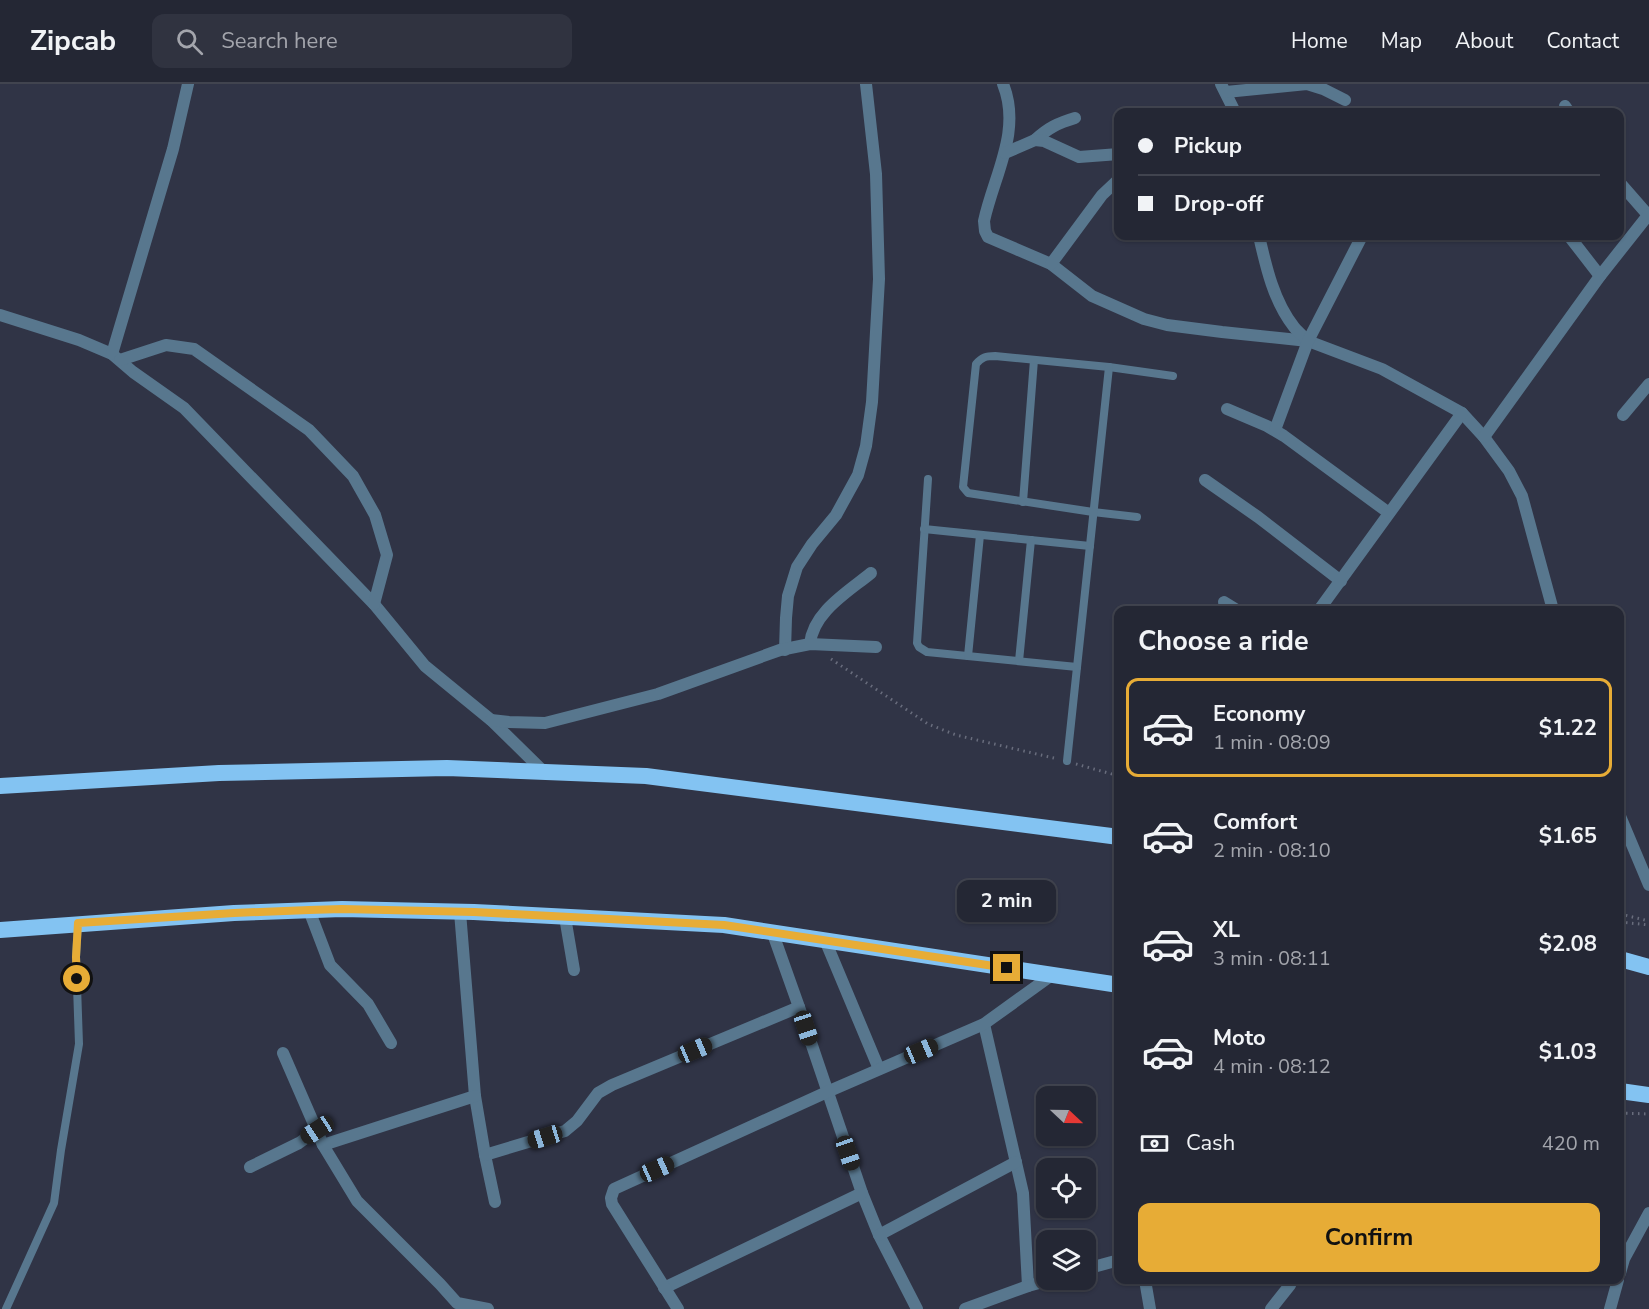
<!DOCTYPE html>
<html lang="en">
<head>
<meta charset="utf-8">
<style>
  :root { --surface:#242734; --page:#303340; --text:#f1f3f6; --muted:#a3a5ac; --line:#41444f; --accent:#e7ac36 }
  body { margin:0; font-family:"Nunito Sans",sans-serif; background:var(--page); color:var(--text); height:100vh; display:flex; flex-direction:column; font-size:22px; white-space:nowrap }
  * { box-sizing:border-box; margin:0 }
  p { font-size:20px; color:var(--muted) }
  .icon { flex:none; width:33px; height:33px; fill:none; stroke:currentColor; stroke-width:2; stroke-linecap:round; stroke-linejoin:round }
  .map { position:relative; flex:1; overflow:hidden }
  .sheet { position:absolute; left:1114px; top:522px; width:510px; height:678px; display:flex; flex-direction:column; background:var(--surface); border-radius:12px; box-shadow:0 2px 4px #0004,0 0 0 2px var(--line) }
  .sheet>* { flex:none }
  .hud { position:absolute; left:1114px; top:24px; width:510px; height:132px; border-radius:12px; box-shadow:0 2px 4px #0004,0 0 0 2px var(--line); display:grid; align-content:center; height:132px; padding:0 24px; background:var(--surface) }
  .needle { width:39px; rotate:112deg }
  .tools { position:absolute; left:1036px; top:1002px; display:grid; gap:12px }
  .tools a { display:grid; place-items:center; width:60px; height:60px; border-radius:12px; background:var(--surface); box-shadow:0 2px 4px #0004,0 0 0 2px var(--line); font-size:30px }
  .end { position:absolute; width:27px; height:27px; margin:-14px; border:8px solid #e7ac36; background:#111; box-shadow:0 0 0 3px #111 }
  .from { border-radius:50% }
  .bubble { position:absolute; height:42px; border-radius:12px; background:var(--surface); box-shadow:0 2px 4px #0004,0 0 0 2px var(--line); font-size:20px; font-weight:700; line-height:42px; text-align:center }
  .car { position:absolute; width:18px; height:36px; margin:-18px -9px; border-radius:8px; box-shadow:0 0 4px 2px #0007; background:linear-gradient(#222 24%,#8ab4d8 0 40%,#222 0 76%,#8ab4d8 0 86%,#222 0) }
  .hud b { display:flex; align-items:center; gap:21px; height:57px; font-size:22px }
  .hud b+b { border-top:2px solid var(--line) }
  .hud i { width:15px; height:15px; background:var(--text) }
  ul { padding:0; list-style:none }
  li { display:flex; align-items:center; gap:18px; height:99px; margin:0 12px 9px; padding:0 12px; border:3px solid transparent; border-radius:12px }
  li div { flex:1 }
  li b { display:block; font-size:22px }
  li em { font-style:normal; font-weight:700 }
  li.selected { border-color:var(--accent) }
  li>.icon { width:54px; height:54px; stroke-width:1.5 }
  h2 { padding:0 24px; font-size:27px; line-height:72px }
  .pay { display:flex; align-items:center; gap:15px; height:66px; padding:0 24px; font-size:22px }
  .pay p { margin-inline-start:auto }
  .cta { display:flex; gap:12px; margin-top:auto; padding:12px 24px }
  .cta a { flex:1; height:69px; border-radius:12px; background:var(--accent); color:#111; font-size:24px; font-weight:700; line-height:69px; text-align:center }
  header { display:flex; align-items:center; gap:36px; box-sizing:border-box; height:84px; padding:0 30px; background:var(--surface); border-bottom:2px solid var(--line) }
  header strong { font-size:28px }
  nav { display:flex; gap:33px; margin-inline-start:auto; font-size:21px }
  .search { width:420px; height:54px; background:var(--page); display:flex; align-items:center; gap:15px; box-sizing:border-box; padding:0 21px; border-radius:12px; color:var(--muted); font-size:22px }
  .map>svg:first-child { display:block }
</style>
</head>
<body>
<header>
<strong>Zipcab</strong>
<div class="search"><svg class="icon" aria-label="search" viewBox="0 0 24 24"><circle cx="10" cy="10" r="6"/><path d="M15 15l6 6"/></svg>Search here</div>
<nav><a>Home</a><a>Map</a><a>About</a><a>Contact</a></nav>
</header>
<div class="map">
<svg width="1649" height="1225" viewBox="0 0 1649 1225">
  <rect width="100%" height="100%" fill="#303446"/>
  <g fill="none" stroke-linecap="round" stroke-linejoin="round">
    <g stroke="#696d7d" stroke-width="3" stroke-dasharray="1.5 4.5" stroke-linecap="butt">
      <path d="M831 575 928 640 956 651 1058 675"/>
      <path d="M1076 680 1119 692"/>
      <path d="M1620 830 1649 837"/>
      <path d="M1620 838 1649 841"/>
      <path d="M1620 1029 1649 1030"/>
    </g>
    <g stroke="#58778e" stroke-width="8">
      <path d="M928 395 917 559 919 563 927 568 1077 583"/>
      <path d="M1023 418 1034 276"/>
      <path d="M1137 433 1093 428 968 409 963 403 976 280C982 273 986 272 995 272L1109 283 1173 292"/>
      <path d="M924 445 1090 462"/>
      <path d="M968 572 980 451"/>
      <path d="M1019 577 1031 456"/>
      <path d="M1067 677 1109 283"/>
      <path d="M6 1225 54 1119 61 1066 79 960 76 873 78 840"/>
    </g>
    <g stroke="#58778e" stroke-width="12">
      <path d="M1003 0C1022 47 994 91 984 137L985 147 988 153 1051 180 1092 212 1144 235 1167 241 1222 248 1308 257 1382 285 1462 329 1484 353 1509 387 1522 412 1553 526"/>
      <path d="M1221 0 1235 28"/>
      <path d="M1226 8 1307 0 1323 5 1345 16"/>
      <path d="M1565 22 1569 28"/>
      <path d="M1035 56C1048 44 1058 39 1075 34"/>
      <path d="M1005 69 1035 56 1044 57 1079 73 1119 70"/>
      <path d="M1620 99 1648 131"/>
      <path d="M1259 152C1266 183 1274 218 1294 243 1298 248 1303 252 1308 257"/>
      <path d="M1569 152 1600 192"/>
      <path d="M1051 180 1102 111 1119 95"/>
      <path d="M0 231 79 256 112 270 133 288 184 324 374 520 425 582 491 636 544 688"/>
      <path d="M112 270 173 65 188 0"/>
      <path d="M120 276 166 261 194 265 309 346 353 392 375 431 387 471 374 520"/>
      <path d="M1227 325 1267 342 1284 352 1389 429"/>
      <path d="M1623 331 1649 300"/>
      <path d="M1275 346 1308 257 1362 152"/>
      <path d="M1484 353 1600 192 1649 130"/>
      <path d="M1205 396 1258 433 1341 497"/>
      <path d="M1224 518 1237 526"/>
      <path d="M1319 526 1462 329"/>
      <path d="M810 560C813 528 848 508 871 489"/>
      <path d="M785 566 786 534 788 512 797 483 812 460 836 431 858 391 866 362 872 318 879 195 876 90 866 0"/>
      <path d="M491 636 509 638 545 639 658 610 780 566 810 560 876 563"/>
      <path d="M1620 732 1649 801"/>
      <path d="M309 826 330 881 368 920 391 959"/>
      <path d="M460 828 475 1012 485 1071 495 1118"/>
      <path d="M565 833 574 886"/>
      <path d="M772 847 799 923 862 1109 879 1151 917 1225"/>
      <path d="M825 856 879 985"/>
      <path d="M984 940 1023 1109 1028 1202"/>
      <path d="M283 969 323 1061 357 1117 440 1200 457 1219 488 1225"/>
      <path d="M323 1061 475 1012"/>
      <path d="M485 1071 565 1047 577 1037 598 1009 612 1001 799 923"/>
      <path d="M250 1083 299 1059 317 1046"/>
      <path d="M879 1151 1016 1078"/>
      <path d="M1086 1185 1119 1176"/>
      <path d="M1620 1189 1624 1175 1649 1129"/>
      <path d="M1145 1196 1150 1225"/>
      <path d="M664 1204 862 1109"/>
      <path d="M678 1225 612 1120 611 1114 614 1105 827 1008 984 940 1052 891"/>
      <path d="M965 1225 1028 1202 1050 1196"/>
      <path d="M1271 1225 1290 1201 1292 1196"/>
      <path d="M1610 1225 1618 1196"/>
    </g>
    <g stroke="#83c3f2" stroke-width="16">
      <path d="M0 702 219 689 447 684 646 692 1119 753"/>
      <path d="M0 846 234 829 342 825 474 828 724 841 1119 901"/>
      <path d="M1620 875 1649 883"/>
      <path d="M1620 1007 1649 1011"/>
    </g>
  </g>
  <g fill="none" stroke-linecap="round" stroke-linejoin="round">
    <path stroke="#e7ac36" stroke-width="8" d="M77 895 76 873 78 839 234 829 309 826 342 825 474 828 724 841 1007 884"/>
  </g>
</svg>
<div class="tools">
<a><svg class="needle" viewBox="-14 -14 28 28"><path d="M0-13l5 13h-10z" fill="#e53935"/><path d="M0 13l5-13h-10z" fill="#a3a5ac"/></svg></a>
<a><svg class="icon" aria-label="locate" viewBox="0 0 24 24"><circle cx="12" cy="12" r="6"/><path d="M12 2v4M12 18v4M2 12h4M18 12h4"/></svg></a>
<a><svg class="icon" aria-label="layers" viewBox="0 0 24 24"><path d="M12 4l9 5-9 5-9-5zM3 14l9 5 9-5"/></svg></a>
</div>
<i class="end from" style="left:77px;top:895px"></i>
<i class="end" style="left:1007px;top:884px"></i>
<div class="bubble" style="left:957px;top:796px;width:99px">2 min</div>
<i class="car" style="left:806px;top:944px;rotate:162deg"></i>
<i class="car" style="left:695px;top:966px;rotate:67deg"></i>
<i class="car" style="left:921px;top:967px;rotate:67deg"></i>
<i class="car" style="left:317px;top:1046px;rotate:237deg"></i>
<i class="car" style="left:545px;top:1053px;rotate:253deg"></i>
<i class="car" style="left:848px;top:1069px;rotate:161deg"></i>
<i class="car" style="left:657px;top:1085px;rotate:66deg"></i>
<div class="hud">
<b><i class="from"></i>Pickup</b>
<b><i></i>Drop-off</b>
</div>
<section class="sheet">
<h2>Choose a ride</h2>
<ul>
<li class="selected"><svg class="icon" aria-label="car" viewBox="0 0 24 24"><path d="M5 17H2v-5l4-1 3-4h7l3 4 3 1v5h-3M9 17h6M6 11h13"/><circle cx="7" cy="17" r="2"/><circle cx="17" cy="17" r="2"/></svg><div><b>Economy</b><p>1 min · 08:09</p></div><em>$1.22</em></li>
<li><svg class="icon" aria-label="car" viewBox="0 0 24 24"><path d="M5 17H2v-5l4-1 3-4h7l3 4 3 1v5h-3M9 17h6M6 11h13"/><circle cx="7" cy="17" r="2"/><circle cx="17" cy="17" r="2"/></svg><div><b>Comfort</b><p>2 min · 08:10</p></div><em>$1.65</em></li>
<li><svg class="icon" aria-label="car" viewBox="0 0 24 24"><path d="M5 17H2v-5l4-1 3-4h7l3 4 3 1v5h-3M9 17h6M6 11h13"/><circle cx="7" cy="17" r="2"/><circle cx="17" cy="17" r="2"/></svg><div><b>XL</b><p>3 min · 08:11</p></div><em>$2.08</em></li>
<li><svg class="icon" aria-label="car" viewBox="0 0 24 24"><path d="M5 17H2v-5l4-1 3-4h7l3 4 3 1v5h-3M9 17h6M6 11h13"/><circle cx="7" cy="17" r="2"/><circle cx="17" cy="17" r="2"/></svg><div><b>Moto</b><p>4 min · 08:12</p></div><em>$1.03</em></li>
</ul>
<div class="pay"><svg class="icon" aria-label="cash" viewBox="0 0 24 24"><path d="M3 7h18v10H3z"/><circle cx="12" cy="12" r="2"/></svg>Cash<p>420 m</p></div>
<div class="cta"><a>Confirm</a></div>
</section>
</div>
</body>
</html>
